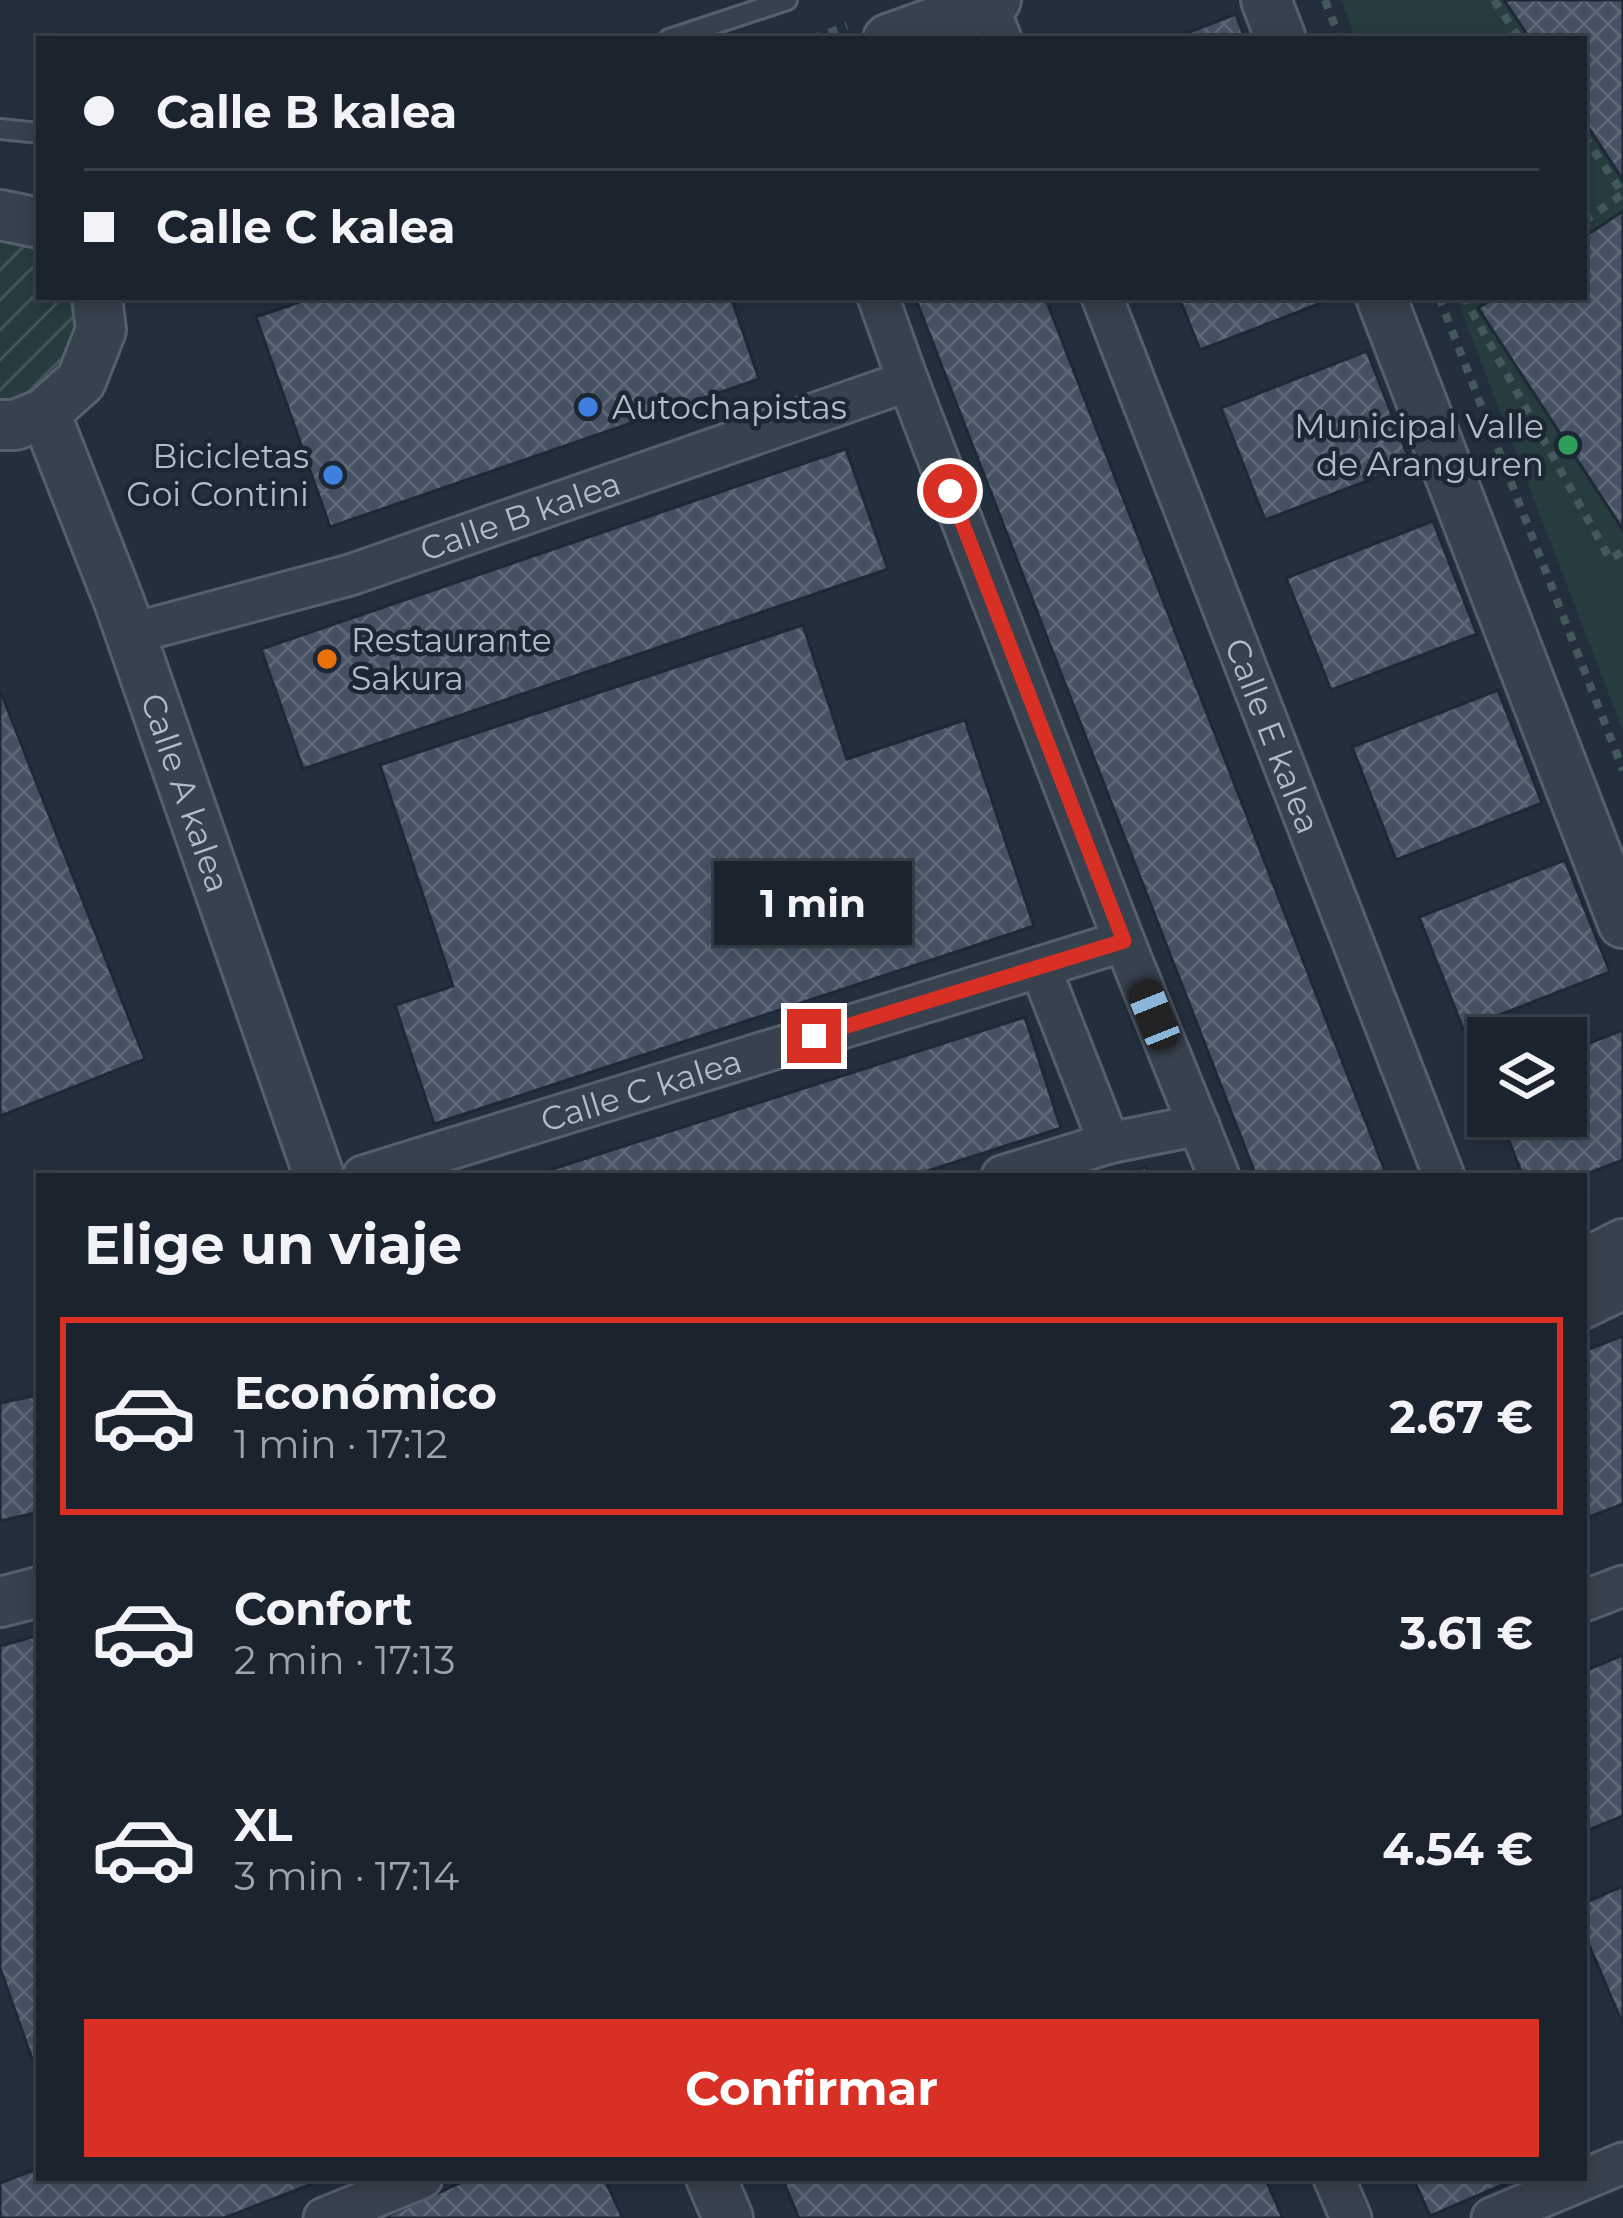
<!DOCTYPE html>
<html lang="es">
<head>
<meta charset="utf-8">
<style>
  :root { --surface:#1b232e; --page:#282f3a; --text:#f1f3f6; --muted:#a0a4aa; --line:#39404a; --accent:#d93025 }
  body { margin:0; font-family:Montserrat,sans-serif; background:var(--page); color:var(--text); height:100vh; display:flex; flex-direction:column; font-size:45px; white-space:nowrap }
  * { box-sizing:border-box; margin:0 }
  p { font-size:39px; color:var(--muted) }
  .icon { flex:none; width:66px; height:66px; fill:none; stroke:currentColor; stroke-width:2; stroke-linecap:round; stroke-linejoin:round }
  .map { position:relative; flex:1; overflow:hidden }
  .drawer { position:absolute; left:36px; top:1173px; width:1551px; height:1008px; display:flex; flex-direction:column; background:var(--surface); border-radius:0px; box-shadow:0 6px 18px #0003,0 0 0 3px var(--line) }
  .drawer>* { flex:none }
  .banner { position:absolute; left:36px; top:36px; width:1551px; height:264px; border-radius:0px; box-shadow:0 6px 18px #0003,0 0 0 3px var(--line); display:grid; align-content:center; height:264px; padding:0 48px; background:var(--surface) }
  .buttons { position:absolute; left:1467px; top:1017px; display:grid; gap:24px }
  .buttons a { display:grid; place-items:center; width:120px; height:120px; border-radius:0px; background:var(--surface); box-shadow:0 6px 18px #0003,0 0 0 3px var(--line); font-size:60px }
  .end { position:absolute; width:54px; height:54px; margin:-27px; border:15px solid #d93025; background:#fff; box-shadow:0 0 0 6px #fff }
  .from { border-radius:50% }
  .bubble { position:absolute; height:84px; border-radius:0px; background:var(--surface); box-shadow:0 6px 18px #0003,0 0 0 3px var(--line); font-size:39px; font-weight:700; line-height:84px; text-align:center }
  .car { position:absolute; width:36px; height:72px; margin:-36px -18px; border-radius:15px; box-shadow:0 0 9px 3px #0007; background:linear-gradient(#222 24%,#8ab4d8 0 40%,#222 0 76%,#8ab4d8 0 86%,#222 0) }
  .banner b { display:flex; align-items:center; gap:42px; height:114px; font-size:45px }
  .banner b+b { border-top:3px solid var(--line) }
  .banner i { width:30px; height:30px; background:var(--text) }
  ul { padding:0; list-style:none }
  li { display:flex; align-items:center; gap:36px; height:198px; margin:0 24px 18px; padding:0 24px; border:6px solid transparent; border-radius:0px }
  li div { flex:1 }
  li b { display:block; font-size:45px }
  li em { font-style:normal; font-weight:700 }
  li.active { border-color:var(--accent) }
  li>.icon { width:108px; height:108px; stroke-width:1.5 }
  h2 { padding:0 48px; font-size:54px; line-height:144px }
  .cta { display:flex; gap:24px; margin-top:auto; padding:24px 48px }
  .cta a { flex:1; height:138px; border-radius:0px; background:var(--accent); color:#fff; font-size:48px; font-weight:700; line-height:138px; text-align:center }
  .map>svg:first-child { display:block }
</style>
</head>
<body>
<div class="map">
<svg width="1623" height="2218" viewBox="0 0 1623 2218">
  <defs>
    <pattern id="garden-furrows" width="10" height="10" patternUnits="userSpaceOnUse" patternTransform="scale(3)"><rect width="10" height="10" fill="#263c3f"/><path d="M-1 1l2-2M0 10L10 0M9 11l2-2" fill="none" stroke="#435659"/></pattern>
    <pattern id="building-cross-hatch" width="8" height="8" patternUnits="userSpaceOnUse" patternTransform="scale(3)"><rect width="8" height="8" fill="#455162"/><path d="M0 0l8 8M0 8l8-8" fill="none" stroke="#5d6877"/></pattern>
  </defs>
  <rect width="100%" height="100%" fill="#242f3e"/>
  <path fill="url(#garden-furrows)" d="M0 239H15L39 248V297H78L82 325 67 369 29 398 0 403Z"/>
  <path fill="#263c3f" d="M1341 0H1623V731L1456 297H1584V39H1356Z"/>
  <g fill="url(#building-cross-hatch)" stroke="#1f2835" stroke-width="3">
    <path d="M1504 0H1623V180L1584 121V39H1530Z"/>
    <path d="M1236 14 1245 39H1171Z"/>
    <path d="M1623 211V530L1478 308 1495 297H1584V237Z"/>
    <path d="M314 297H731L759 379 330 527 256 317Z"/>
    <path d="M915 297H1045L1387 1176H1256Z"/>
    <path d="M1179 297H1337L1200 350Z"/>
    <path d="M1367 351 1411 464 1265 520 1221 408Z"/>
    <path d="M846 449 888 569 303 769 261 649Z"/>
    <path d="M1433 521 1477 634 1331 690 1286 578Z"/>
    <path d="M803 625 847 759 965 720 1034 926 434 1124 395 1005 453 986 380 765Z"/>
    <path d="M0 690 145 1059 0 1116Z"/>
    <path d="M1498 690 1542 803 1396 860 1352 747Z"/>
    <path d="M1565 860 1610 972 1463 1029 1419 917Z"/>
    <path d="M1025 1017 1061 1128 912 1176H531Z"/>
    <path d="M1623 1030V1160L1581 1176H1523L1499 1116H1566V1052Z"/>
    <path d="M1146 1167 1149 1176H1118Z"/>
    <path d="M1623 1336V1504L1584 1519V1351Z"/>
    <path d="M39 1395V1512L0 1521V1403Z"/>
    <path d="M39 1635V2079L0 1968V1646Z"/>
    <path d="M1623 1655V1816L1584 1832V1671Z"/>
    <path d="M1623 1886V2025L1584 1933V1903Z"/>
    <path d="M39 2168V2178H328L224 2218H0V2183Z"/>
    <path d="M471 2178H604L623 2218H383Z"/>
    <path d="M782 2178H1065L1067 2182 1076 2178H1265L1283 2218H799Z"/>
    <path d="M1413 2178H1519L1430 2216Z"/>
  </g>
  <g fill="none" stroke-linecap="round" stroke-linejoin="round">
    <g stroke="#565f6c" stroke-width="24">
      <g id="service">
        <path d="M669 39 787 0"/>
        <path d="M0 129 39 133"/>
      </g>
    </g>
    <g stroke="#565f6c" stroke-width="45">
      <g id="minor">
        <path d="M987 3 1001 39"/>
        <path d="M878 297 908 381 1124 941 1219 1176"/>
        <path id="s1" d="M1102 297 1444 1176"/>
        <path id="s2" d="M130 634 350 575 908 381"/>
        <path d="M1040 967 1109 1143"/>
        <path id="s3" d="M363 1176 1124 941"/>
        <path d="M1002 1176 1109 1143 1199 1125"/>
        <path d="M1584 1308 1623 1289"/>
        <path d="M1584 1601 1623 1586"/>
        <path d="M1334 2178 1351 2218"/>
        <path d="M324 2218 422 2178"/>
        <path d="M1492 2218 1623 2163"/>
      </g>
    </g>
    <g stroke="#565f6c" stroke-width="54">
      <g id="tertiary">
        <path d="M1266 0 1281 39"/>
        <path d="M888 39 996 0"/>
        <path d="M0 215 39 223"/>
        <path d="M1381 297 1623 923"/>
        <path id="s4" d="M45 413 120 604 319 1176"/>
        <path d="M0 425H15L45 413 81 381 101 330 97 297"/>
        <path d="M1584 1264 1623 1244"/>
        <path d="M0 1602 39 1592"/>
        <path d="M711 2178 728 2218"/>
      </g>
    </g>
    <g stroke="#44595c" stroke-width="8" stroke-dasharray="9 9" stroke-linecap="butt">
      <path d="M1325 0 1340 39"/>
      <path d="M1494 0 1520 39"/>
      <path d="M812 39 847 26"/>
      <path d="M1584 136 1623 194"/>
      <path d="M1584 221 1623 194"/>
      <path d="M1439 297 1623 770"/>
      <path d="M1471 297 1466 301 1610 559 1623 551"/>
    </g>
    <use href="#service" stroke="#38414e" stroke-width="18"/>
    <use href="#minor" stroke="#38414e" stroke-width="39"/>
    <use href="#tertiary" stroke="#38414e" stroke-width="48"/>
  </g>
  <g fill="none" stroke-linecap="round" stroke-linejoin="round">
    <path stroke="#d93025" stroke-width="15" d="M814 1036 1124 941 950 491"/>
  </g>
  <g fill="#3f7fe0" stroke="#1d2633" stroke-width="4.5">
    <circle cx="588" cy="407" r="12"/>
    <circle cx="333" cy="475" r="12"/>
  </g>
  <circle fill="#2e9e5b" stroke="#1d2633" stroke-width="4.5" cx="1568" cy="445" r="12"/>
  <circle fill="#e8710a" stroke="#1d2633" stroke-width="4.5" cx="327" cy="659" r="12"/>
  <g text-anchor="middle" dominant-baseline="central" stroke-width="9" stroke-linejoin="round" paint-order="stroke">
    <g font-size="33" fill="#b4bcc9" stroke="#1d2633" text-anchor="start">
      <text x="612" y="407">Autochapistas</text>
      <text x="1544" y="426" text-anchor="end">Municipal Valle<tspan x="1544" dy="38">de Aranguren</tspan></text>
      <text x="309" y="456" text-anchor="end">Bicicletas<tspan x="309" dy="38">Goi Contini</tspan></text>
      <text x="351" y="640">Restaurante<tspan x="351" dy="38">Sakura</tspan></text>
    </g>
    <g font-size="33" fill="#b4bcc9" stroke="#1d2633">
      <text stroke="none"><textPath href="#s2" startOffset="408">Calle B kalea</textPath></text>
      <text stroke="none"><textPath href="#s1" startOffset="471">Calle E kalea</textPath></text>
      <text stroke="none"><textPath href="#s4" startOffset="405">Calle A kalea</textPath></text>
      <text stroke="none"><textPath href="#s3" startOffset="291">Calle C kalea</textPath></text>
    </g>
  </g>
</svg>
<div class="buttons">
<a><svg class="icon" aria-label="layers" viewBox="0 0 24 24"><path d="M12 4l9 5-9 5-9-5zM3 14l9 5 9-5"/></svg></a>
</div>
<i class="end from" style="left:950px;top:491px"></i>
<i class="end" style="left:814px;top:1036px"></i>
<div class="bubble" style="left:714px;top:861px;width:198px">1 min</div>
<i class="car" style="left:1154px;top:1015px;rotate:338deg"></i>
<div class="banner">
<b><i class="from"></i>Calle B kalea</b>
<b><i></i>Calle C kalea</b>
</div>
<section class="drawer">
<h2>Elige un viaje</h2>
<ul>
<li class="active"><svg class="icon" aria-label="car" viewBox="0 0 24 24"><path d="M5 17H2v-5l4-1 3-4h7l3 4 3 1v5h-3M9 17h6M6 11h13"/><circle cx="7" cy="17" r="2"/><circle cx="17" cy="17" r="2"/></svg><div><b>Económico</b><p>1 min · 17:12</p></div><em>2.67 €</em></li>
<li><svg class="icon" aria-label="car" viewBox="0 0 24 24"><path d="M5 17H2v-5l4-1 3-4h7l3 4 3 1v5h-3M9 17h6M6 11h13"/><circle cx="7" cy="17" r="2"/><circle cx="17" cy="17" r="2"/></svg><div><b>Confort</b><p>2 min · 17:13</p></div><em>3.61 €</em></li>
<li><svg class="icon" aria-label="car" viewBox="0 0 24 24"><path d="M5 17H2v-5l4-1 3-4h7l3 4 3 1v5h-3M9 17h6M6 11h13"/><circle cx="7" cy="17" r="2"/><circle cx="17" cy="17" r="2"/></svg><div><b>XL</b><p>3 min · 17:14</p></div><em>4.54 €</em></li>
</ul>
<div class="cta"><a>Confirmar</a></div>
</section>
</div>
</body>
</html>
